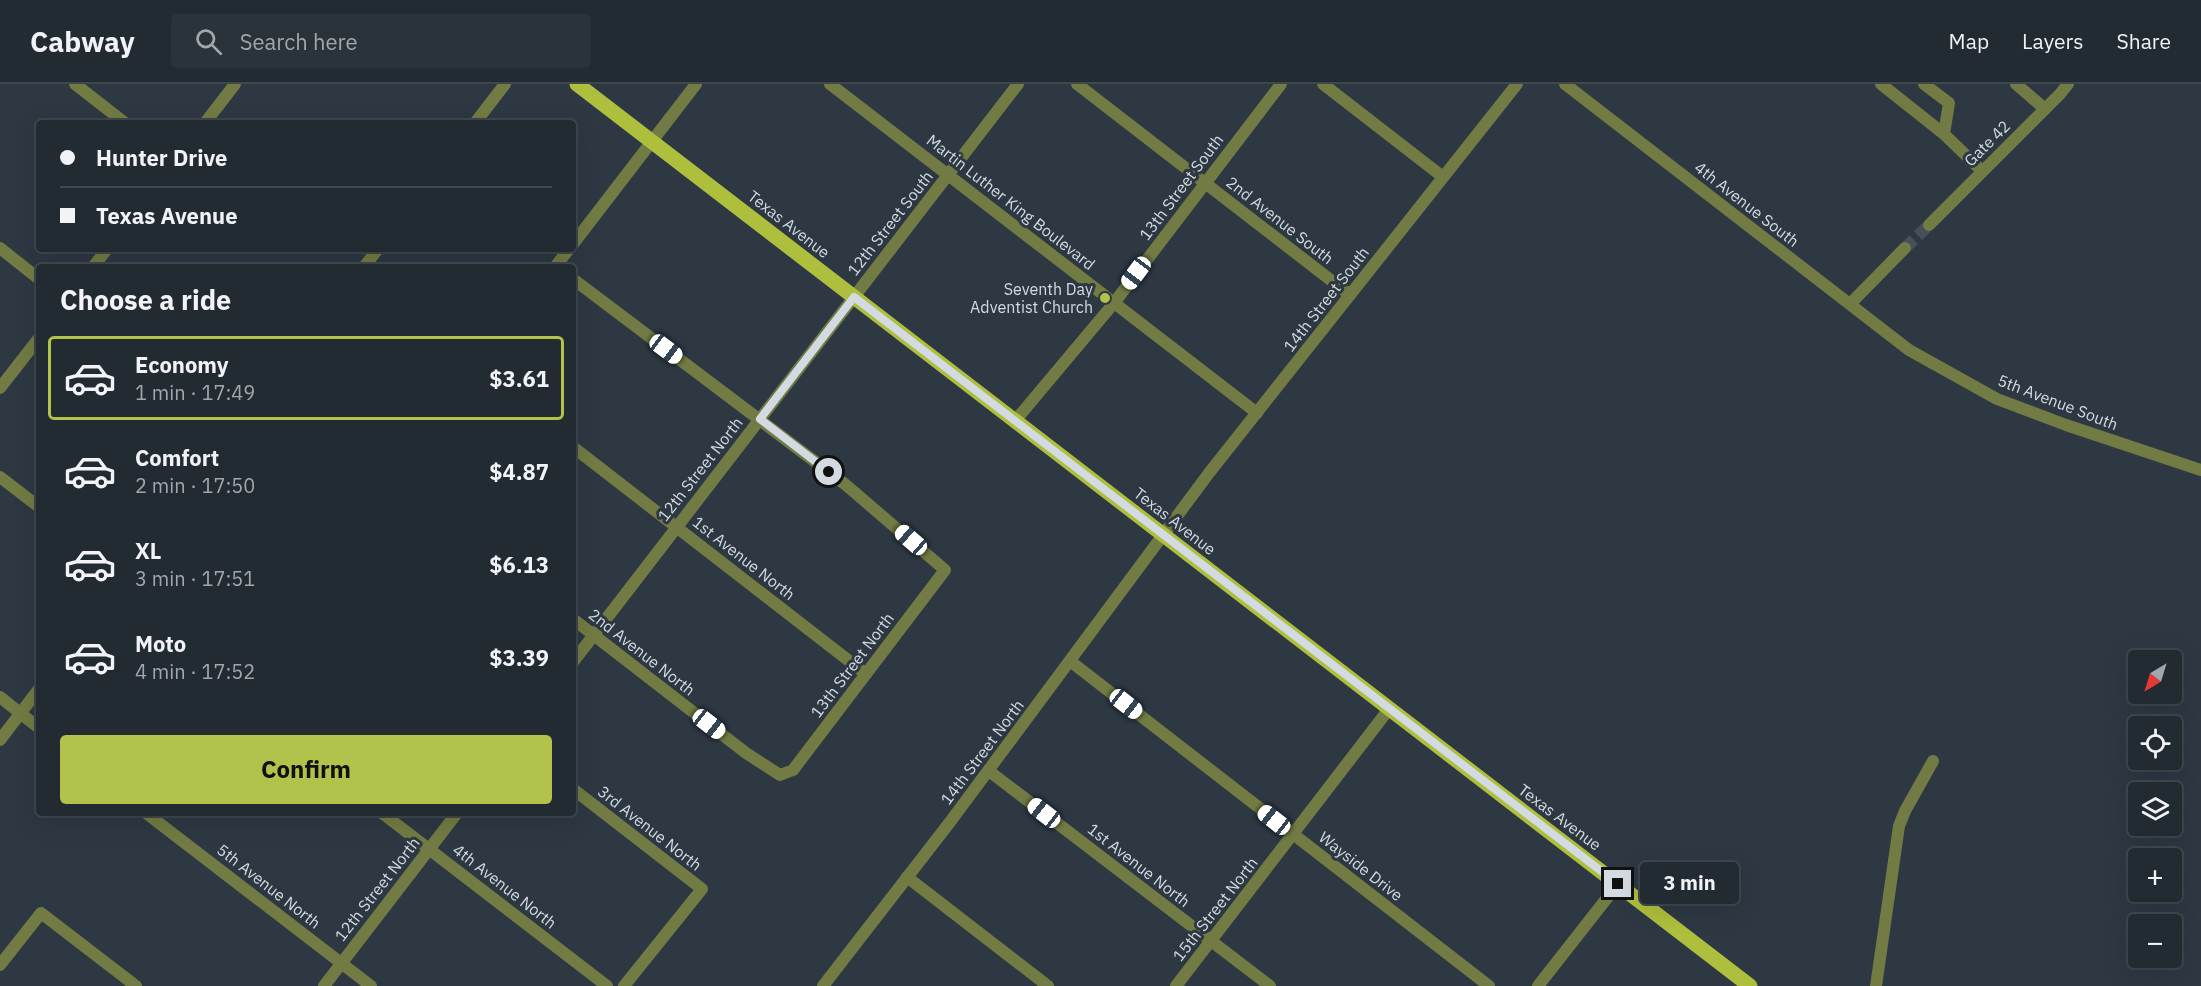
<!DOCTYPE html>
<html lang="en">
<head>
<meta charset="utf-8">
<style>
  :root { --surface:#222a32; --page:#2a323a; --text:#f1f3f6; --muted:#a2a7ac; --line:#3f464d; --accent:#b3c24b }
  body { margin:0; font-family:"IBM Plex Sans",sans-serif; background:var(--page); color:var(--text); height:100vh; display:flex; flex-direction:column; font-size:22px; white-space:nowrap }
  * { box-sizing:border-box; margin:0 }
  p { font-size:20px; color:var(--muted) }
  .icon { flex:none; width:33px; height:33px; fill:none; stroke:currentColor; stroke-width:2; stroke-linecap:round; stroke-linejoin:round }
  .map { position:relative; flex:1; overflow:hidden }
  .side { position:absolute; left:36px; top:180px; width:540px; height:552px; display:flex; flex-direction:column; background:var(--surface); border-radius:6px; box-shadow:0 6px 24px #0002,0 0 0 2px var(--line) }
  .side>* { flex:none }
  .guide { position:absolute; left:36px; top:36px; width:540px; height:132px; border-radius:6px; box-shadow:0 6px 24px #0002,0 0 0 2px var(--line); display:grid; align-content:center; height:132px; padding:0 24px; background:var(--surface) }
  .needle { width:39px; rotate:218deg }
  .controls { position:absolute; left:2128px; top:566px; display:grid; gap:12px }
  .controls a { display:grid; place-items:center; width:54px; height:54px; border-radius:6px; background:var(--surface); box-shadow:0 6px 24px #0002,0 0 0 2px var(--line); font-size:30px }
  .end { position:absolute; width:27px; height:27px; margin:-14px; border:8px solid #d4dae1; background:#111; box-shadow:0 0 0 3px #111 }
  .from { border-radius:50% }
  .bubble { position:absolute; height:42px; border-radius:6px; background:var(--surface); box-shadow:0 6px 24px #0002,0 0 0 2px var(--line); font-size:20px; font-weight:700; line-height:42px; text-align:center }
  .car { position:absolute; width:18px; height:36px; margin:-18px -9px; border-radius:8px; box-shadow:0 0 4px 2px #0007; background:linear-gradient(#fff 24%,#345 0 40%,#fff 0 76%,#345 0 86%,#fff 0) }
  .guide b { display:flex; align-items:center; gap:21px; height:57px; font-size:22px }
  .guide b+b { border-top:2px solid var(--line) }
  .guide i { width:15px; height:15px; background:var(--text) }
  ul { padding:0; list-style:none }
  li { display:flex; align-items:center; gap:18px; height:84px; margin:0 12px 9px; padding:0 12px; border:3px solid transparent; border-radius:6px }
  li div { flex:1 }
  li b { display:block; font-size:22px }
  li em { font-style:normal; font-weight:700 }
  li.on { border-color:var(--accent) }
  li>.icon { width:54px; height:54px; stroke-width:1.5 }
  h2 { padding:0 24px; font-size:27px; line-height:72px }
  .primary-button { display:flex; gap:12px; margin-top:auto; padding:12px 24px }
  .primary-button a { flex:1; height:69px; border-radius:6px; background:var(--accent); color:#111; font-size:24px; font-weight:700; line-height:69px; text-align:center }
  header { display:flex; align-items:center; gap:36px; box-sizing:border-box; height:84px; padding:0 30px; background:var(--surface); border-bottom:2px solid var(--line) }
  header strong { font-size:28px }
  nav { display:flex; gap:33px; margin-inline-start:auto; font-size:21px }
  .search { width:420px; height:54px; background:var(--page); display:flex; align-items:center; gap:15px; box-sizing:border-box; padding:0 21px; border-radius:6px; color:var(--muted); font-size:22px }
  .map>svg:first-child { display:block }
</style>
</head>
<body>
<header>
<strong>Cabway</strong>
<div class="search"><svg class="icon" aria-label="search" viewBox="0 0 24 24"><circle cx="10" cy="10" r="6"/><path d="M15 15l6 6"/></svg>Search here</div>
<nav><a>Map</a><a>Layers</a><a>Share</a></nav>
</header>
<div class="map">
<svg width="2201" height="902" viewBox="0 0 2201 902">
  <rect width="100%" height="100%" fill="#2d3843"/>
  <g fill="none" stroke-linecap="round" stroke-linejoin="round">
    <path stroke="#46505b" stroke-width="12" stroke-dasharray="12 6" stroke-linecap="butt" d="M1905 164 1929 141"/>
    <g stroke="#727b43" stroke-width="12">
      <path d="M75 0 125 39"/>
      <path d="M830 0 1257 329"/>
      <path d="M1077 0 1350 211"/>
      <path d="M1323 0 1443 93"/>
      <path d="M1565 0 1909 266 1997 315 2066 341 2201 386"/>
      <path d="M1881 0 1944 50"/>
      <path d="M1924 0 1949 19 1944 50 1982 87"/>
      <path d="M2016 0 2045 25"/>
      <path d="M205 39 235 0"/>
      <path d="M475 39 505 0"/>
      <path d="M1929 141 2060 10 2068 0"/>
      <path d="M573 160 696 0"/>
      <path d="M0 164 39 195"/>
      <path d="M93 183 107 165"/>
      <path d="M364 183 378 165"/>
      <path d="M555 183 569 165"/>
      <path d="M573 195 846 401 945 486 793 686 780 691 746 669 573 535"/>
      <path d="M1850 220 1905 164"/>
      <path d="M0 304 39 254"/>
      <path d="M1015 337 1114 219 1281 0"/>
      <path d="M573 363 866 590"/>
      <path d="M0 393 39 423"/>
      <path d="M1070 577 1489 902"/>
      <path d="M573 578 1018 0"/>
      <path d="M0 613 39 644"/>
      <path d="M0 656 39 605"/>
      <path d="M989 687 1270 902"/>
      <path d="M573 705 702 805 624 902"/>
      <path d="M146 729 371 902"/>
      <path d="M382 729 607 902"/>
      <path d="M907 793 1048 902"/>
      <path d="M0 881 41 829 136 902"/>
      <path d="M324 902 457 729"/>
      <path d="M823 902 950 738 1209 389 1517 0"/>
      <path d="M1176 902 1389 625"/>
      <path d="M1538 902 1618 800"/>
      <path d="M1876 902 1899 742 1905 727 1933 677"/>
    </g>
    <path stroke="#aebe3d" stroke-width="15" d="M577 0 1750 902"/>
  </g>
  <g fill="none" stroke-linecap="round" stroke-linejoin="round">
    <path stroke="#d4dae1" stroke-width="8" d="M829 388 760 335 854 213 1618 800"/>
  </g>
  <circle fill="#b3c24b" stroke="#2d3843" stroke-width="2" cx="1105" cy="214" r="6"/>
  <g text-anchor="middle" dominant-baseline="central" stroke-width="6" stroke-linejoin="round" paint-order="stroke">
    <g font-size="16" fill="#d4dae1" stroke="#2d3843">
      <text transform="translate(1987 59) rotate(-45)">Gate 42</text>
      <text transform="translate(1181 103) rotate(-53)">13th Street South</text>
      <text transform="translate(1011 118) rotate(38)">Martin Luther King Boulevard</text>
      <text transform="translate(1747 120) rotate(38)">4th Avenue South</text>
      <text transform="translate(1280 136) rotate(38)">2nd Avenue South</text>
      <text transform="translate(890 139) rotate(-52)">12th Street South</text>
      <text transform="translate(789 140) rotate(38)">Texas Avenue</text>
      <text transform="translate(1326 215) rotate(-52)">14th Street South</text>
      <text transform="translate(2058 318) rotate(21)">5th Avenue South</text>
      <text transform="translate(700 385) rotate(-52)">12th Street North</text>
      <text transform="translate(1175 437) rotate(38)">Texas Avenue</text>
      <text transform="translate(744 474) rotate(38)">1st Avenue North</text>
      <text transform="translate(642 568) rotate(38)">2nd Avenue North</text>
      <text transform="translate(852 581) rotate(-53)">13th Street North</text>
      <text transform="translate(982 668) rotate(-53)">14th Street North</text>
      <text transform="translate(1560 733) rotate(37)">Texas Avenue</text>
      <text transform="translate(650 744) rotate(38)">3rd Avenue North</text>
      <text transform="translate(1139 781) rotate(38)">1st Avenue North</text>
      <text transform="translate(1361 782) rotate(38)">Wayside Drive</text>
      <text transform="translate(269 802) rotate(38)">5th Avenue North</text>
      <text transform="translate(505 802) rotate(38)">4th Avenue North</text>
      <text transform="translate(377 805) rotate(-52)">12th Street North</text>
      <text transform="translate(1215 825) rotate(-52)">15th Street North</text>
    </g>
    <g font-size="16" fill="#d4dae1" stroke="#2d3843" text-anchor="end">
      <text x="1093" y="205">Seventh Day<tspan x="1093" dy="18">Adventist Church</tspan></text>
    </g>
  </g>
</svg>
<div class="controls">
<a><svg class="needle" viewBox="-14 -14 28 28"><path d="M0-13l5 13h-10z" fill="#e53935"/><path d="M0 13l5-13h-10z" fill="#a2a7ac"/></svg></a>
<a><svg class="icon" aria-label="locate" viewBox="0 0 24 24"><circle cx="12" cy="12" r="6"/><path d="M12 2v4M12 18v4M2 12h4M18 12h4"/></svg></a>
<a><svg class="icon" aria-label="layers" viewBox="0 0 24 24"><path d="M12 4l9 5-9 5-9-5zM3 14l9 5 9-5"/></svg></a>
<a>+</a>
<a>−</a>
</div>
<i class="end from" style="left:829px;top:388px"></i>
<i class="end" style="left:1618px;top:800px"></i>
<div class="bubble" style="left:1640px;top:778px;width:99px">3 min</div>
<i class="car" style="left:1136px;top:189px;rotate:217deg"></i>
<i class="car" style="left:666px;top:265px;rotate:127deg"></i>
<i class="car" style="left:911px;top:456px;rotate:311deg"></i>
<i class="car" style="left:1126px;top:620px;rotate:128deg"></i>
<i class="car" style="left:709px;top:640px;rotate:128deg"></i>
<i class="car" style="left:1044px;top:729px;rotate:308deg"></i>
<i class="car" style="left:1274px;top:736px;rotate:308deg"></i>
<div class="guide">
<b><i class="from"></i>Hunter Drive</b>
<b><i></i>Texas Avenue</b>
</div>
<section class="side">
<h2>Choose a ride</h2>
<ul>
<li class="on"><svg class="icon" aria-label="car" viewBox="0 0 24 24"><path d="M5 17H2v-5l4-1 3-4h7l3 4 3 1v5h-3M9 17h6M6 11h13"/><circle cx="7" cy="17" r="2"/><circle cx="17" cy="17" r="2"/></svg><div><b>Economy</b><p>1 min · 17:49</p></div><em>$3.61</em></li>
<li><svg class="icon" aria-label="car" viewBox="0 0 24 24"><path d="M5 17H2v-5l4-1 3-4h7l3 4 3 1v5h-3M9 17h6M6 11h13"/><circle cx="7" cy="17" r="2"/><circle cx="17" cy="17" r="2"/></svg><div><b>Comfort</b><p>2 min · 17:50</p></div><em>$4.87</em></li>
<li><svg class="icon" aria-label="car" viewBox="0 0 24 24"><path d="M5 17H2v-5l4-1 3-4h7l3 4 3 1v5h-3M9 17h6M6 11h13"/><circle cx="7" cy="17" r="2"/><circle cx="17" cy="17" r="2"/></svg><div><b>XL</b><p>3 min · 17:51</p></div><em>$6.13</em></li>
<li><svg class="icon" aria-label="car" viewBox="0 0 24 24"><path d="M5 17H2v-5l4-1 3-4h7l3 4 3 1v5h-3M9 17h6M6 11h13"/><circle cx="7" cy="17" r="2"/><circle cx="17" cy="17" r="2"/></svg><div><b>Moto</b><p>4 min · 17:52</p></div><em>$3.39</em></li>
</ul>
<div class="primary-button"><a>Confirm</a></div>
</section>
</div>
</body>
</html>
